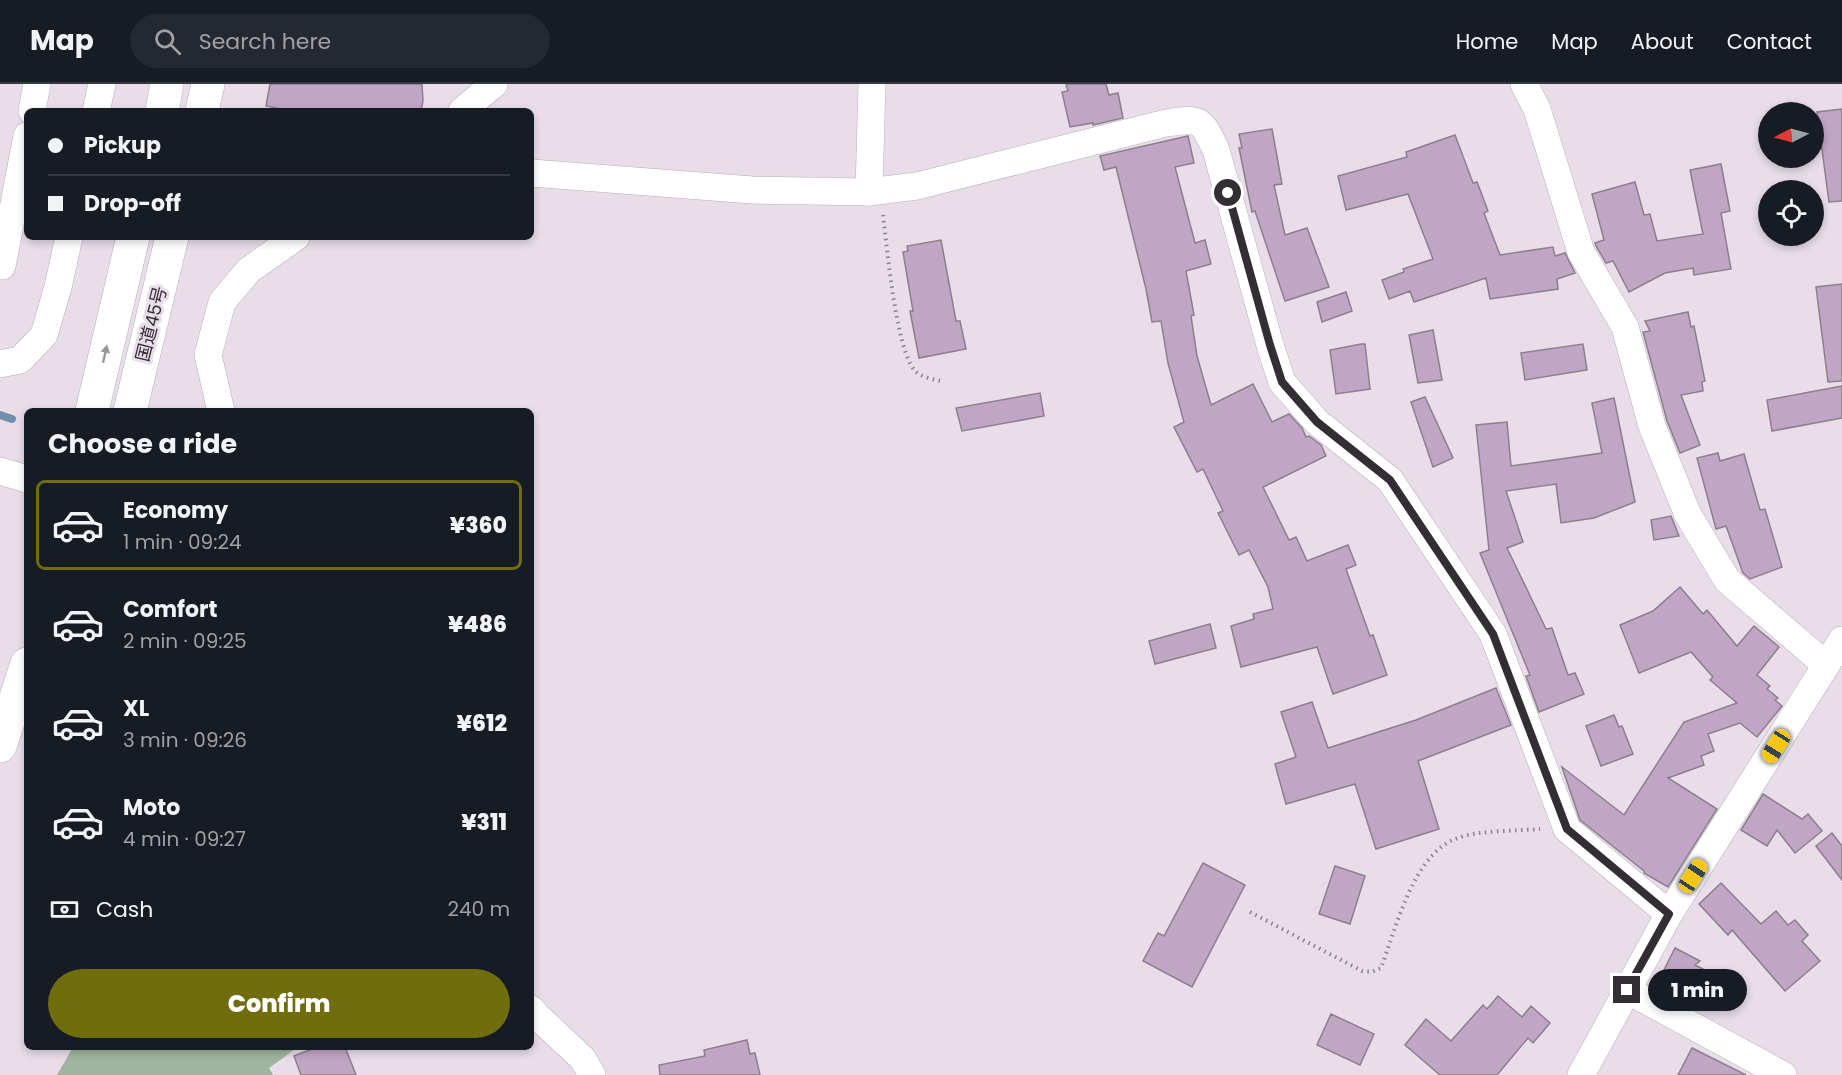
<!DOCTYPE html>
<html lang="en">
<head>
<meta charset="utf-8">
<style>
  :root { --surface:#171b24; --page:#242831; --text:#f1f3f6; --muted:#9ea1a6; --line:#363941; --accent:#6f6d0e }
  body { margin:0; font-family:Poppins,"Noto Sans JP",sans-serif; background:var(--page); color:var(--text); height:100vh; display:flex; flex-direction:column; font-size:22px; white-space:nowrap }
  * { box-sizing:border-box; margin:0 }
  p { font-size:20px; color:var(--muted) }
  .icon { flex:none; width:33px; height:33px; fill:none; stroke:currentColor; stroke-width:2; stroke-linecap:round; stroke-linejoin:round }
  .map { position:relative; flex:1; overflow:hidden }
  .panel { position:absolute; left:24px; top:324px; width:510px; height:642px; display:flex; flex-direction:column; background:var(--surface); border-radius:9px; box-shadow:0 3px 9px #0003 }
  .panel>* { flex:none }
  .banner { position:absolute; left:24px; top:24px; width:510px; height:132px; border-radius:9px; box-shadow:0 3px 9px #0003; display:grid; align-content:center; height:132px; padding:0 24px; background:var(--surface) }
  .needle { width:39px; rotate:264deg }
  .buttons { position:absolute; left:1758px; top:18px; display:grid; gap:12px }
  .buttons a { display:grid; place-items:center; width:66px; height:66px; border-radius:50%; background:var(--surface); box-shadow:0 3px 9px #0003; font-size:30px }
  .end { position:absolute; width:27px; height:27px; margin:-14px; border:8px solid #322e33; background:#fff; box-shadow:0 0 0 3px #fff }
  .from { border-radius:50% }
  .bubble { position:absolute; height:42px; border-radius:21px; background:var(--surface); box-shadow:0 3px 9px #0003; font-size:20px; font-weight:800; line-height:42px; text-align:center }
  .car { position:absolute; width:18px; height:36px; margin:-18px -9px; border-radius:8px; box-shadow:0 0 4px 2px #0007; background:linear-gradient(#f5c518 24%,#345 0 40%,#f5c518 0 76%,#345 0 86%,#f5c518 0) }
  .banner b { display:flex; align-items:center; gap:21px; height:57px; font-size:22px }
  .banner b+b { border-top:2px solid var(--line) }
  .banner i { width:15px; height:15px; background:var(--text) }
  ul { padding:0; list-style:none }
  li { display:flex; align-items:center; gap:18px; height:90px; margin:0 12px 9px; padding:0 12px; border:3px solid transparent; border-radius:9px }
  li div { flex:1 }
  li b { display:block; font-size:22px }
  li em { font-style:normal; font-weight:800 }
  li.on { border-color:var(--accent) }
  li>.icon { width:54px; height:54px; stroke-width:1.5 }
  h2 { padding:0 24px; font-size:27px; line-height:72px }
  .pay { display:flex; align-items:center; gap:15px; height:66px; padding:0 24px; font-size:22px }
  .pay p { margin-inline-start:auto }
  .cta { display:flex; gap:12px; margin-top:auto; padding:12px 24px }
  .cta a { flex:1; height:69px; border-radius:36px; background:var(--accent); color:#fff; font-size:24px; font-weight:800; line-height:69px; text-align:center }
  header { display:flex; align-items:center; gap:36px; box-sizing:border-box; height:84px; padding:0 30px; background:var(--surface); border-bottom:2px solid var(--line) }
  header strong { font-size:28px }
  nav { display:flex; gap:33px; margin-inline-start:auto; font-size:21px }
  .search { width:420px; height:54px; background:var(--page); display:flex; align-items:center; gap:15px; box-sizing:border-box; padding:0 21px; border-radius:33px; color:var(--muted); font-size:22px }
  .map>svg:first-child { display:block }
</style>
</head>
<body>
<header>
<strong>Map</strong>
<div class="search"><svg class="icon" aria-label="search" viewBox="0 0 24 24"><circle cx="10" cy="10" r="6"/><path d="M15 15l6 6"/></svg>Search here</div>
<nav><a>Home</a><a>Map</a><a>About</a><a>Contact</a></nav>
</header>
<div class="map">
<svg width="1842" height="991" viewBox="0 0 1842 991">
  <rect width="100%" height="100%" fill="#e8dde9"/>
  <path fill="#9fb5a0" d="M73 963H298L269 984 273 991H57Z"/>
  <g fill="none" stroke-linecap="round" stroke-linejoin="round">
    <path stroke="#728eac" stroke-width="8" d="M0 331 12 335"/>
  </g>
  <g fill="#c1a5c5" stroke="#8a808c" stroke-width="1.5">
    <path d="M270 0H422L423 17 421 27H291L266 22Z"/>
    <path d="M1066 0H1106L1109 11 1118 9 1123 34 1093 41V39L1070 43 1062 8 1068 7Z"/>
    <path d="M1842 25V117L1829 118 1817 28Z"/>
    <path d="M1272 45 1282 100 1274 101 1285 151 1307 144 1329 203 1285 217 1255 127 1252 128 1239 64H1242L1239 50Z"/>
    <path d="M1455 51 1473 99 1477 98 1488 127 1484 129 1500 171 1553 163 1555 172 1565 169 1575 189 1557 195 1558 205 1490 215 1486 194 1414 218 1410 207 1389 215 1382 196 1404 188 1403 185 1433 175 1408 110 1346 126 1338 92 1407 73 1406 68Z"/>
    <path d="M1188 52 1194 79 1175 83 1195 159 1205 156 1211 180 1186 187 1194 231 1191 232 1197 272 1211 321 1253 300 1272 338 1289 330 1302 344 1306 353 1309 352 1321 361 1326 372 1263 403 1289 456 1296 453 1307 477 1348 461 1356 481 1346 485 1370 552 1373 551 1387 591 1333 610 1317 563 1241 583 1231 542 1254 535 1253 530 1273 525 1268 503 1249 466 1239 471 1218 429 1223 427 1203 385 1197 388 1174 343 1184 338 1168 279 1161 237 1152 238 1146 205 1116 83 1104 86 1100 72Z"/>
    <path d="M1721 80 1730 127 1721 129 1731 185 1694 191 1693 184 1665 189 1629 208 1613 177 1606 179 1596 162 1595 159 1604 156 1592 110 1635 98 1644 131 1650 130 1657 157 1703 150 1690 86Z"/>
    <path d="M941 156 956 237H960L966 265 919 274 910 227H913L903 168 908 167 907 162Z"/>
    <path d="M1842 200V297L1828 298 1816 203Z"/>
    <path d="M1346 208 1352 227 1322 238 1317 218Z"/>
    <path d="M1688 228 1691 243 1694 242 1705 297 1702 298 1703 307 1681 311 1700 361 1680 369 1667 337 1643 248 1650 247 1645 237Z"/>
    <path d="M1433 246 1442 296 1418 299 1409 251Z"/>
    <path d="M1361 260H1365L1370 305 1336 310 1330 266Z"/>
    <path d="M1583 260 1587 286 1525 296 1521 269Z"/>
    <path d="M1842 302V334L1772 347 1767 316Z"/>
    <path d="M1040 309 1044 332 962 347 956 324Z"/>
    <path d="M1425 313 1453 374 1433 383 1411 318Z"/>
    <path d="M1614 314 1635 418 1594 434 1561 439 1556 400 1506 407 1523 458 1507 464 1546 545 1552 544 1568 591 1575 589 1584 610 1539 628 1526 592 1530 591 1480 469 1489 466 1476 341 1507 338 1511 382 1602 369 1592 319Z"/>
    <path d="M1718 369 1720 377 1744 370 1760 426 1765 425 1782 483 1750 495 1743 489 1726 442 1716 445 1697 374Z"/>
    <path d="M1671 432 1679 452 1654 456 1651 436Z"/>
    <path d="M1680 503 1703 530 1707 526 1737 562 1754 542 1779 563 1757 591 1770 602 1767 605 1778 614 1775 616 1782 622 1757 653 1740 639 1708 650 1714 667 1701 672 1704 681 1668 694 1717 725 1668 803 1644 789V787L1580 736 1562 683 1624 731 1684 638 1737 619 1710 596 1713 593 1691 568 1639 589 1620 541 1653 527Z"/>
    <path d="M1210 540 1216 564 1155 580 1149 557Z"/>
    <path d="M1496 604 1511 641 1418 677 1439 745 1376 765 1355 700 1286 720 1275 680 1296 673 1281 628 1312 618 1328 664 1416 636Z"/>
    <path d="M1614 631 1619 643 1622 642 1633 670 1601 682 1586 642Z"/>
    <path d="M1763 710 1802 735 1808 730 1822 747 1795 769 1777 746 1767 762 1741 746Z"/>
    <path d="M1832 749 1842 762V796L1816 762Z"/>
    <path d="M1203 779 1245 801 1192 903 1143 877 1158 849 1164 852Z"/>
    <path d="M1335 782 1365 792 1350 840 1319 830Z"/>
    <path d="M1721 799 1761 840 1776 827 1788 841 1795 836 1808 851 1802 857 1820 877 1785 907 1732 846 1728 851 1699 820Z"/>
    <path d="M1675 864 1700 877 1695 881 1719 893 1703 926 1666 908 1671 897 1661 892Z"/>
    <path d="M1498 912 1522 933 1531 922 1550 939 1533 959 1528 954 1497 991H1440L1405 961 1426 935 1451 957 1483 921 1487 925Z"/>
    <path d="M1331 930 1374 950 1360 981 1317 961Z"/>
    <path d="M747 956 750 970 755 969 760 991H660L659 981 705 972 704 966Z"/>
    <path d="M317 963H345L356 991H301L294 972Z"/>
    <path d="M1692 964 1746 991H1678Z"/>
  </g>
  <g fill="none" stroke-linecap="round" stroke-linejoin="round">
    <g stroke="#b8aeba" stroke-width="28">
      <g id="minor">
        <path d="M1524 0 1537 25 1581 168 1625 243 1652 342 1688 431 1727 496 1826 581"/>
        <path d="M32 27 37 0"/>
        <path d="M96 27 102 0"/>
        <path d="M462 27 494 0"/>
        <path d="M531 89 752 106 869 108 917 102 1166 39C1201 34 1201 34 1216 66L1270 261 1282 298 1317 338 1390 396 1493 550 1567 745 1669 830"/>
        <path d="M869 108 872 0"/>
        <path d="M0 182H2L27 52"/>
        <path d="M0 280 20 276 44 251 58 203 69 153"/>
        <path d="M221 327 208 271 222 218 249 186 296 153"/>
        <path d="M0 387 27 395"/>
        <path d="M1627 906 1783 991"/>
        <path d="M531 925 536 931 583 975 592 991"/>
        <path d="M1581 991 1669 830 1842 556"/>
      </g>
    </g>
    <g stroke="#b8aeba" stroke-width="34">
      <g id="highway">
        <path d="M162 27 167 0"/>
        <path d="M202 27 208 0"/>
        <path d="M92 327 133 153"/>
        <path d="M130 327 172 153"/>
        <path d="M0 662 27 580"/>
      </g>
    </g>
    <g stroke="#8b838c" stroke-width="4" stroke-dasharray="1.5 4.5" stroke-linecap="butt">
      <path d="M883 131C887 163 896 266 915 287 921 293 932 295 941 297"/>
      <path d="M1250 828 1362 887 1372 888 1381 884C1396 844 1414 768 1458 754 1479 746 1517 747 1540 745"/>
    </g>
    <use href="#minor" stroke="#fff" stroke-width="27"/>
    <use href="#highway" stroke="#fff" stroke-width="33"/>
  </g>
  <defs><path id="oneway-solid" d="M-6-.8H1V-3.2L6.5 0L1 3.2V.8H-6Z" transform="scale(1.5)"/></defs>
  <use fill="#989699" href="#oneway-solid" transform="translate(105 270) rotate(-77)"/>
  <g fill="none" stroke-linecap="round" stroke-linejoin="round">
    <path stroke="#322e33" stroke-width="8" d="M1228 109 1270 261 1282 298 1317 338 1390 396 1493 550 1567 745 1669 830 1627 906"/>
  </g>
  <g text-anchor="middle" dominant-baseline="central" stroke-width="6" stroke-linejoin="round" paint-order="stroke">
    <g font-size="18" fill="#322e33" stroke="#e8dde9">
      <text transform="translate(151 240) rotate(-76)">国道45号</text>
    </g>
  </g>
</svg>
<div class="buttons">
<a><svg class="needle" viewBox="-14 -14 28 28"><path d="M0-13l5 13h-10z" fill="#e53935"/><path d="M0 13l5-13h-10z" fill="#9ea1a6"/></svg></a>
<a><svg class="icon" aria-label="locate" viewBox="0 0 24 24"><circle cx="12" cy="12" r="6"/><path d="M12 2v4M12 18v4M2 12h4M18 12h4"/></svg></a>
</div>
<i class="end from" style="left:1228px;top:109px"></i>
<i class="end" style="left:1627px;top:906px"></i>
<div class="bubble" style="left:1648px;top:885px;width:99px">1 min</div>
<i class="car" style="left:1776px;top:662px;rotate:212deg"></i>
<i class="car" style="left:1693px;top:792px;rotate:33deg"></i>
<div class="banner">
<b><i class="from"></i>Pickup</b>
<b><i></i>Drop-off</b>
</div>
<section class="panel">
<h2>Choose a ride</h2>
<ul>
<li class="on"><svg class="icon" aria-label="car" viewBox="0 0 24 24"><path d="M5 17H2v-5l4-1 3-4h7l3 4 3 1v5h-3M9 17h6M6 11h13"/><circle cx="7" cy="17" r="2"/><circle cx="17" cy="17" r="2"/></svg><div><b>Economy</b><p>1 min · 09:24</p></div><em>¥360</em></li>
<li><svg class="icon" aria-label="car" viewBox="0 0 24 24"><path d="M5 17H2v-5l4-1 3-4h7l3 4 3 1v5h-3M9 17h6M6 11h13"/><circle cx="7" cy="17" r="2"/><circle cx="17" cy="17" r="2"/></svg><div><b>Comfort</b><p>2 min · 09:25</p></div><em>¥486</em></li>
<li><svg class="icon" aria-label="car" viewBox="0 0 24 24"><path d="M5 17H2v-5l4-1 3-4h7l3 4 3 1v5h-3M9 17h6M6 11h13"/><circle cx="7" cy="17" r="2"/><circle cx="17" cy="17" r="2"/></svg><div><b>XL</b><p>3 min · 09:26</p></div><em>¥612</em></li>
<li><svg class="icon" aria-label="car" viewBox="0 0 24 24"><path d="M5 17H2v-5l4-1 3-4h7l3 4 3 1v5h-3M9 17h6M6 11h13"/><circle cx="7" cy="17" r="2"/><circle cx="17" cy="17" r="2"/></svg><div><b>Moto</b><p>4 min · 09:27</p></div><em>¥311</em></li>
</ul>
<div class="pay"><svg class="icon" aria-label="cash" viewBox="0 0 24 24"><path d="M3 7h18v10H3z"/><circle cx="12" cy="12" r="2"/></svg>Cash<p>240 m</p></div>
<div class="cta"><a>Confirm</a></div>
</section>
</div>
</body>
</html>
